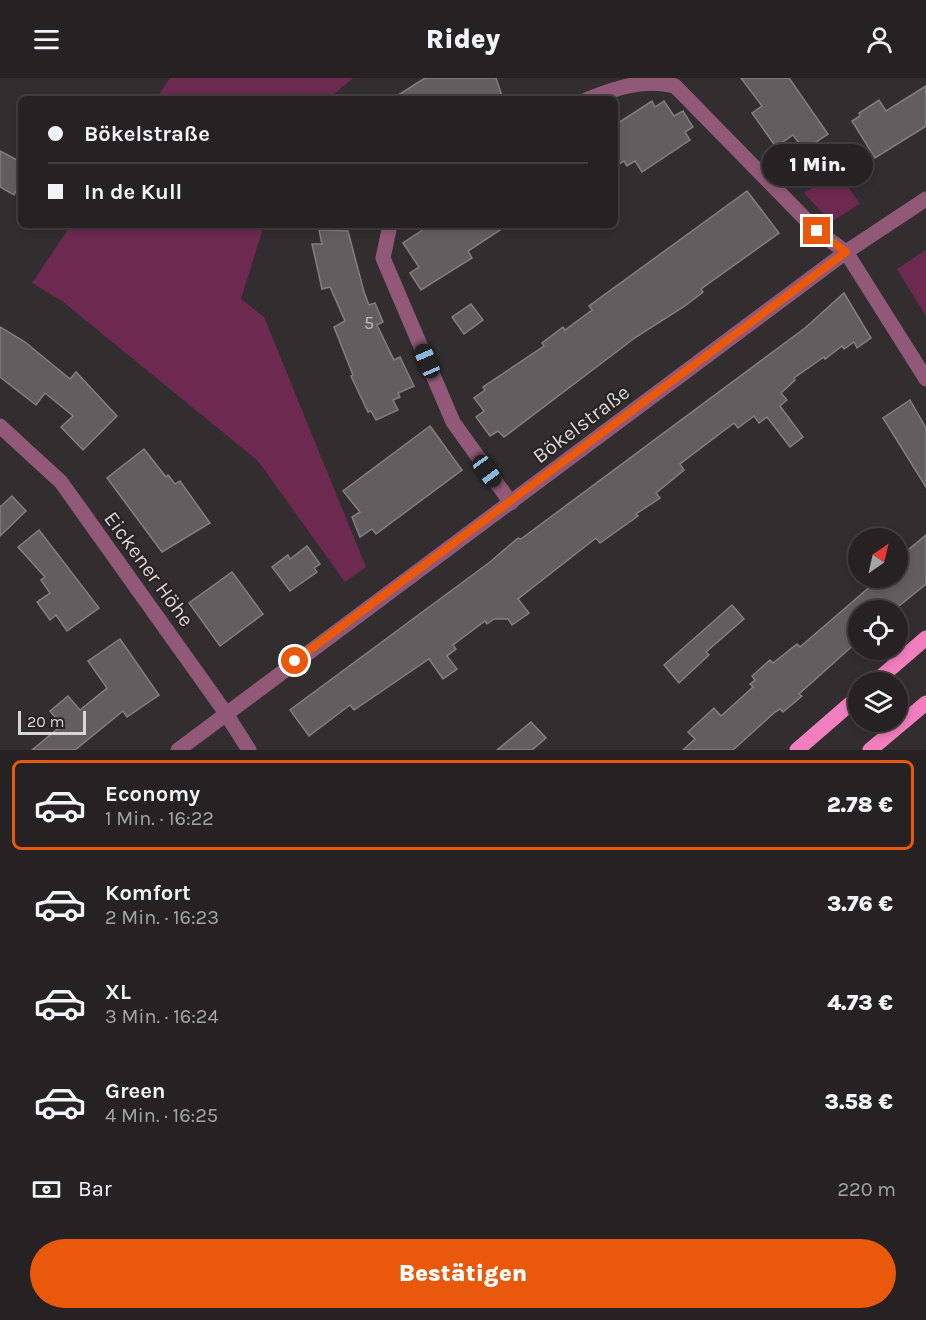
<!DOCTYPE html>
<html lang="de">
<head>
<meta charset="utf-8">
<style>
  :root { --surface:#262224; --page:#322f31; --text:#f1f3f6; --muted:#a4a4a6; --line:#423f41; --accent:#ea580c }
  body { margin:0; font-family:Karla,sans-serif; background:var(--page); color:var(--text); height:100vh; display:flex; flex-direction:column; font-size:22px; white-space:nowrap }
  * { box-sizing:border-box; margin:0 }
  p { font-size:20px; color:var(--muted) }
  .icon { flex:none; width:33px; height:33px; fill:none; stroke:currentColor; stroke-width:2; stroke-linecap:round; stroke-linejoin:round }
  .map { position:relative; height:672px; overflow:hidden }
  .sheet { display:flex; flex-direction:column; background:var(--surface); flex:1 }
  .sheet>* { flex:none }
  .guide { position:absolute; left:18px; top:18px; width:600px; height:132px; border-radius:9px; box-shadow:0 3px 9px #0003,0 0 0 2px var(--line); display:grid; align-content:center; height:132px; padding:0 30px; background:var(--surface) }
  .needle { width:39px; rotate:34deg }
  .fabs { position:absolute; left:848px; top:450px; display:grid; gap:12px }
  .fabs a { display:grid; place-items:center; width:60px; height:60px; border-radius:50%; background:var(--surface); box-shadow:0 3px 9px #0003,0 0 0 2px var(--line); font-size:30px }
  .scale { position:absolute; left:18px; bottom:15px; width:68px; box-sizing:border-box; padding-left:6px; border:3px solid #d9d6d7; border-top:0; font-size:16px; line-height:21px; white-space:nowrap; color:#d9d6d7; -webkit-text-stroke:4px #282426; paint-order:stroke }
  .end { position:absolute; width:27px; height:27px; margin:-14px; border:8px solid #ea580c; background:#fff; box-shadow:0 0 0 3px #fff }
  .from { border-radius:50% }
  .bubble { position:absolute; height:42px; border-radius:21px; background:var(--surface); box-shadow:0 3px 9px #0003,0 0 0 2px var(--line); font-size:20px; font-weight:800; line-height:42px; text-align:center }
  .car { position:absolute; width:18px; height:36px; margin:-18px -9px; border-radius:8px; box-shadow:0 0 4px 2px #0007; background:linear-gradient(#222 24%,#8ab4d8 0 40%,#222 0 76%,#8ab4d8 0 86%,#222 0) }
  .guide b { display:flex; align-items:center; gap:21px; height:57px; font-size:22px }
  .guide b+b { border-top:2px solid var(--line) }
  .guide i { width:15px; height:15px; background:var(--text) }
  ul { padding:10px 0 0; list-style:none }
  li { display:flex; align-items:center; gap:18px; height:90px; margin:0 12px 9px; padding:0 18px; border:3px solid transparent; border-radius:9px }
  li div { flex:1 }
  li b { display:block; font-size:22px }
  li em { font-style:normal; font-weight:800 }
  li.selected { border-color:var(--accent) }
  li>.icon { width:54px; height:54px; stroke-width:1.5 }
  .pay { display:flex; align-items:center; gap:15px; height:66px; padding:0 30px; font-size:22px }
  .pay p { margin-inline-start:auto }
  .action { display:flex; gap:12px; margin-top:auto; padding:12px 30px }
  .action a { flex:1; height:69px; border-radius:36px; background:var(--accent); color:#fff; font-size:24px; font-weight:800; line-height:69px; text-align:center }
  header { display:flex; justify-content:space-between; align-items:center; height:78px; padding:0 30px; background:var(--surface); font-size:27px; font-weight:800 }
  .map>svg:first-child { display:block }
</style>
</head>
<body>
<header><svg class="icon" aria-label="menu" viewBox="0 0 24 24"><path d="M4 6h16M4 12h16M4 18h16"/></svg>Ridey<svg class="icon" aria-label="person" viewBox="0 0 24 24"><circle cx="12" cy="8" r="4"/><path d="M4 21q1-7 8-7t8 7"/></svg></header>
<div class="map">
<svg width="926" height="672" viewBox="0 0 926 672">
  <rect width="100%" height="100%" fill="#322e30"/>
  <g fill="#6d2950">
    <path d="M170 0H353L328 21H156Z"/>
    <path d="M838 94 860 126 831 144 804 115Z"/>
    <path d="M71 147H264L241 221 264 239 366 489 345 504 258 383 62 223 32 205Z"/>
    <path d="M926 172V238L897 191Z"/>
  </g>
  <g fill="#625e60" stroke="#837e80" stroke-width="1.5">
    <path d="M425 0H496L503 21H392Z"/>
    <path d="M741 0H789L828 56 804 72 793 57 776 69 752 35 762 28Z"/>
    <path d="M926 8V48L875 80 852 43 860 38 859 35 879 22 886 33Z"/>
    <path d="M652 23 655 29 664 23 674 38 683 33 693 49 685 54 690 62 642 94 635 83 627 88 624 83 615 89V47Z"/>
    <path d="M0 73 21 84V104L14 117 0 109Z"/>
    <path d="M747 113 779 155 701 211 703 214 685 228 636 259 504 359 498 353 490 358 476 339 484 333 474 320 485 312 483 309 544 268 542 265 563 249 565 252 592 232 589 228Z"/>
    <path d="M430 147H508L468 173 472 180 421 212 410 195 419 189 403 165Z"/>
    <path d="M319 152 348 153 364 214 369 227 375 225 383 244 377 247 394 282 400 279 414 308 398 315 400 319 393 322 398 332 376 342 371 333 368 334 351 298 353 297 334 249 345 243 330 209 322 211 312 166H322Z"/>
    <path d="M844 215 871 260 857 270 854 264 844 271 842 268 825 281 824 279 794 300 795 302 781 315 787 322 780 328 803 359 790 369 767 339 759 345 754 338 738 350 734 345 680 386 684 392 656 415 660 420 636 436 638 438 600 465 596 460 518 521 529 535 512 547 508 541H494L487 546 485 543 453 567 456 571 447 578 457 591 443 601 429 581 354 632 350 627 309 658 290 632 490 484 518 460 521 461 805 250Z"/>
    <path d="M471 226 483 242 464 256 452 239Z"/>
    <path d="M0 249 25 264 70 301 76 294 117 338 83 372 61 349 73 338 45 315 36 327 0 299Z"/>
    <path d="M910 322 926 350V409L883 340Z"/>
    <path d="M430 348 462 392 376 456 372 451 360 459 352 439 360 434 343 413Z"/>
    <path d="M144 371 166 399 168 397 175 406 180 403 210 445 162 474 107 400Z"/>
    <path d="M12 418 26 433 0 458V429Z"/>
    <path d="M39 452 99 530 67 553 56 537 50 542 37 524 50 515 41 502 45 499 18 469Z"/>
    <path d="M926 457V506L894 532H858V563L799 616 802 618 783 634 780 631 775 634 733 672H683L695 661 688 654 714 630 721 638 753 609 750 606 755 602 752 598 770 582 773 585 797 566 800 569 880 500H897V481Z"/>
    <path d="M307 468 320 486 314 490 317 494 290 513 272 489 288 477 290 481Z"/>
    <path d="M232 494 263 536 220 568 189 525Z"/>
    <path d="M732 527 744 541 706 574 709 577 679 605 664 587Z"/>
    <path d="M120 561 159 617 127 639 123 633 75 672H32L62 647 50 633 68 618 80 632 107 610 88 583Z"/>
    <path d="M531 644 546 660 532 672H497Z"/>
  </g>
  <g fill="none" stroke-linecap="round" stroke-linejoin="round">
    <g stroke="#915977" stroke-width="15">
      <path d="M588 21C616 10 645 0 675 8L817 153 846 174 926 301"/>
      <path d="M390 147 383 180 453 344 511 425"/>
      <path d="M0 348 61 404 225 634 249 672"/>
      <path d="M178 672 846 174 926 121"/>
    </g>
    <g stroke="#f17ebd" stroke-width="15">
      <path d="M875 604 926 560"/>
      <path d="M797 672 858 619"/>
      <path d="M870 672 926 625"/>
    </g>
  </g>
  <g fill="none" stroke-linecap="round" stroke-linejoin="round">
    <path stroke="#ea580c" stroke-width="8" d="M295 583 846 174 817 153"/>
  </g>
  <g text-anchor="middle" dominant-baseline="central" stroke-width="4.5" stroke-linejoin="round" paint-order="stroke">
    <g font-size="18" fill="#bbb8b9">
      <text x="369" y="245">5</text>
    </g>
    <g font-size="21" fill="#d9d6d7" stroke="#282426">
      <text transform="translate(581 346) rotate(-37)">Bökelstraße</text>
      <text transform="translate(149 491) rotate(54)">Eickener Höhe</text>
    </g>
  </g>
</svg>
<div class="fabs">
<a><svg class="needle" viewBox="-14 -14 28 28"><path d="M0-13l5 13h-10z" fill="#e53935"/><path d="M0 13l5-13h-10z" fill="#a4a4a6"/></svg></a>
<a><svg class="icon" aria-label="locate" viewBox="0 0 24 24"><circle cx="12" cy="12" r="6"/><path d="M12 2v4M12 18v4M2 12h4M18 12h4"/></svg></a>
<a><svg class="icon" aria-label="layers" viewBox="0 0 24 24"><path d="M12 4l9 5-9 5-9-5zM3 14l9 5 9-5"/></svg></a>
</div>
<div class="scale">20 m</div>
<i class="end from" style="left:295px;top:583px"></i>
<i class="end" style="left:817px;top:153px"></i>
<div class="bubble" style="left:762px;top:66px;width:111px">1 Min.</div>
<i class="car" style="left:427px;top:283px;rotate:337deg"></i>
<i class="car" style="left:487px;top:393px;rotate:144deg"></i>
<div class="guide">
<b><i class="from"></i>Bökelstraße</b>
<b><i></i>In de Kull</b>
</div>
</div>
<section class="sheet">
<ul>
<li class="selected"><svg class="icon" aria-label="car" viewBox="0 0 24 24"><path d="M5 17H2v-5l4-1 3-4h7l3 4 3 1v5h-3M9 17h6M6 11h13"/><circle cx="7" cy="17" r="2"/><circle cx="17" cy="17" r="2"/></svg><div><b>Economy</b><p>1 Min. · 16:22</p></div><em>2.78 €</em></li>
<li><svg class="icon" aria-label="car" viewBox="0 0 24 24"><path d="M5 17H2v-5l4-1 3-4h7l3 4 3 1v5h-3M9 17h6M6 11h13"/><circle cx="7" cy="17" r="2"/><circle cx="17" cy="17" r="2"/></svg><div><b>Komfort</b><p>2 Min. · 16:23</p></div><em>3.76 €</em></li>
<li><svg class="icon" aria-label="car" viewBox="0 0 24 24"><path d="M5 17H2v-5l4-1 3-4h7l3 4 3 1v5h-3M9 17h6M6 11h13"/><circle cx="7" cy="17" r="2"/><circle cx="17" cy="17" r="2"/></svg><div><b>XL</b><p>3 Min. · 16:24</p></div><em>4.73 €</em></li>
<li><svg class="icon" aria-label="car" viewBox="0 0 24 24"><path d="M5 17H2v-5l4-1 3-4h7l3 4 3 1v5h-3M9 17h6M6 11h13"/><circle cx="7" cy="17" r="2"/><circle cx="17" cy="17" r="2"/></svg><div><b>Green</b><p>4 Min. · 16:25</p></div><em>3.58 €</em></li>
</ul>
<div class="pay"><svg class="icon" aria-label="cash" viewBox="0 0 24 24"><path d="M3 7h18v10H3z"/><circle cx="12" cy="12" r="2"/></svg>Bar<p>220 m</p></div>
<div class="action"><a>Bestätigen</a></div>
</section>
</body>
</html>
